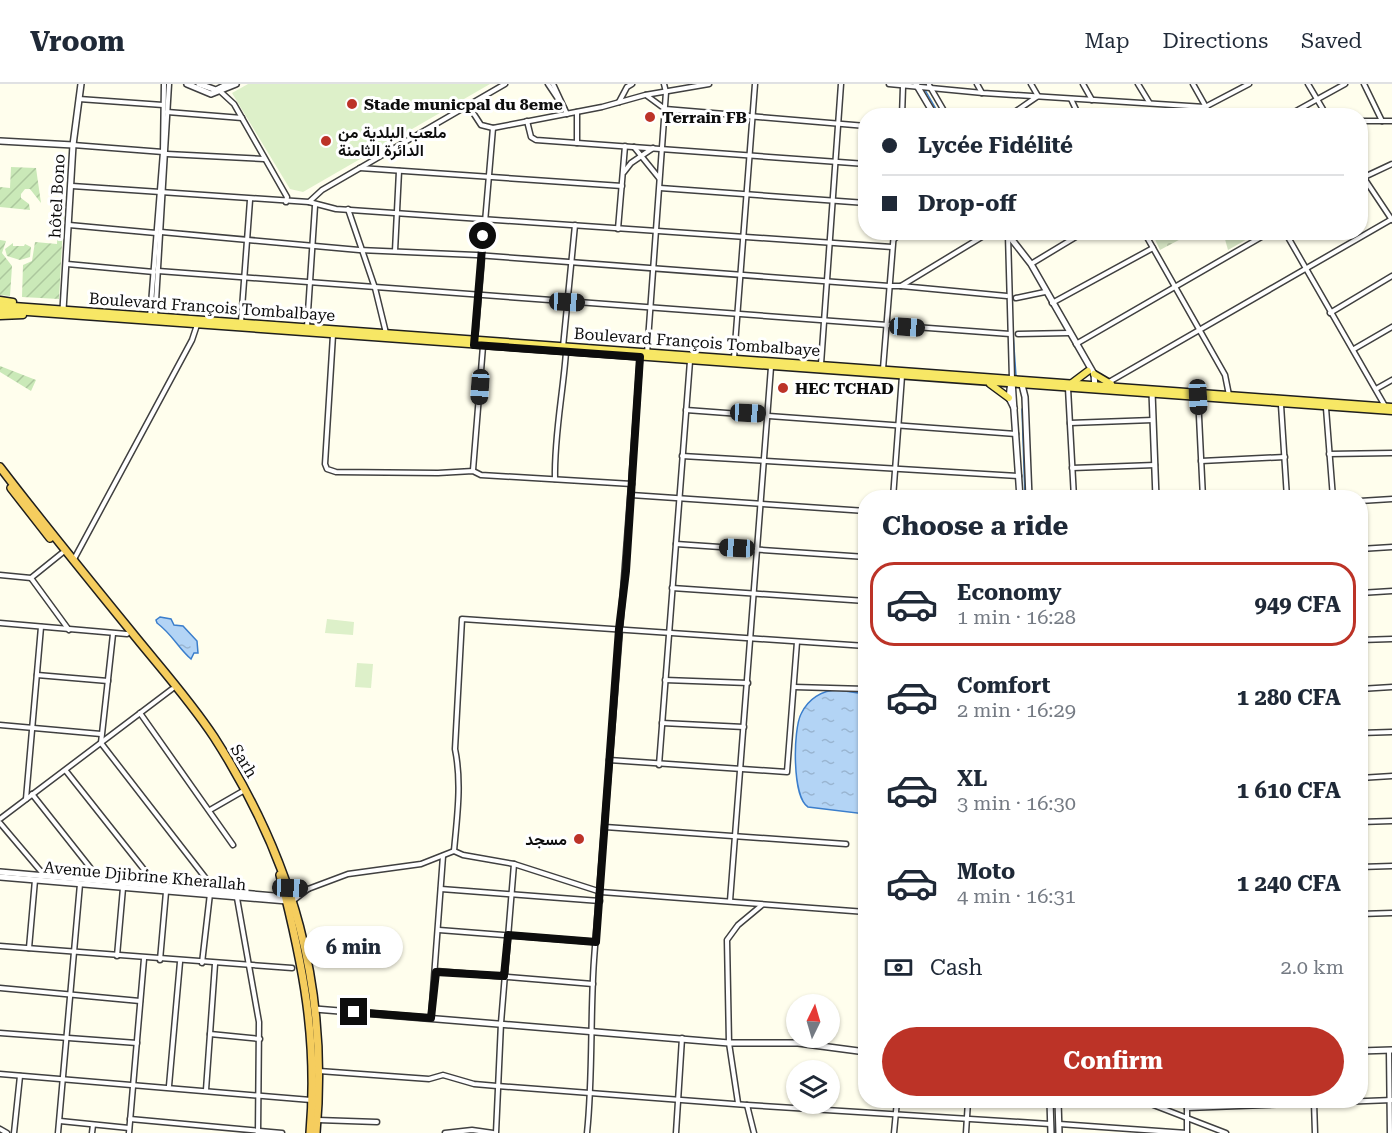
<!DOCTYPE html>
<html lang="en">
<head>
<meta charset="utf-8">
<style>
  :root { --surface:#fff; --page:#f2f2f3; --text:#1f2937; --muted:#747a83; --line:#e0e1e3; --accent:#bc3327 }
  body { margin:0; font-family:"Roboto Serif",Vazirmatn,serif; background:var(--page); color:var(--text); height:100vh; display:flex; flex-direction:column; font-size:22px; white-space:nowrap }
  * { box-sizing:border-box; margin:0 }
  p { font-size:20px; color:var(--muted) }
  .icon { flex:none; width:33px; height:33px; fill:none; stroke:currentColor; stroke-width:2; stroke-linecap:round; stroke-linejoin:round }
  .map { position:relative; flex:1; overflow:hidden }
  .details { position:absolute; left:858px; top:406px; width:510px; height:618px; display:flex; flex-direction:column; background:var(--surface); border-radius:24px; box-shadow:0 2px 4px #0004 }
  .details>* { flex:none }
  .banner { position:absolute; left:858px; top:24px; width:510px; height:132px; border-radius:24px; box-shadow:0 2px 4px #0004; display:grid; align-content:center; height:132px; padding:0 24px; background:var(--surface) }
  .needle { width:39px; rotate:5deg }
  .fabs { position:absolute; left:786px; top:910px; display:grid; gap:12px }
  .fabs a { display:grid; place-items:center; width:54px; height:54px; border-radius:50%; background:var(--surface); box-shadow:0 2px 4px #0004; font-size:30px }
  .end { position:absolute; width:27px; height:27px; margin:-14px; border:8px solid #0d0d0d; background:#fff; box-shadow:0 0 0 3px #fff }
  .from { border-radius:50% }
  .bubble { position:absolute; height:42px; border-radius:21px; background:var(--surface); box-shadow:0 2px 4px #0004; font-size:20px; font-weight:700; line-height:42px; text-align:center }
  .car { position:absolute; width:18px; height:36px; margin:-18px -9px; border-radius:8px; box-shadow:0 0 4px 2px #0007; background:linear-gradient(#222 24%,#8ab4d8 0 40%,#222 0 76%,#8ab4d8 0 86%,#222 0) }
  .banner b { display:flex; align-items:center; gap:21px; height:57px; font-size:22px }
  .banner b+b { border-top:2px solid var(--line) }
  .banner i { width:15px; height:15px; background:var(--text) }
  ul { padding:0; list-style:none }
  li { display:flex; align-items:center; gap:18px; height:84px; margin:0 12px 9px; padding:0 12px; border:3px solid transparent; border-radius:24px }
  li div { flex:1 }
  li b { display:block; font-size:22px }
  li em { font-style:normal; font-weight:700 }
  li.selected { border-color:var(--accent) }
  li>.icon { width:54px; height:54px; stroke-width:1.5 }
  h2 { padding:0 24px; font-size:27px; line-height:72px }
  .pay { display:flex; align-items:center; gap:15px; height:66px; padding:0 24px; font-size:22px }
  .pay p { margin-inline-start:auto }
  .action { display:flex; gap:12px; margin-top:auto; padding:12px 24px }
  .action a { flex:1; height:69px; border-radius:36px; background:var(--accent); color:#fff; font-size:24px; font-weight:700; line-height:69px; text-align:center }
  header { display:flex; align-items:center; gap:36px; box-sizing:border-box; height:84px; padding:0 30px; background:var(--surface); border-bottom:2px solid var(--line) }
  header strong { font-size:28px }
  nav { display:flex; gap:33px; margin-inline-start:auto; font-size:21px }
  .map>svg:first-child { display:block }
</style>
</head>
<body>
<header>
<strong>Vroom</strong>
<nav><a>Map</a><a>Directions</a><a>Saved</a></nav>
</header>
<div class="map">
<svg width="1392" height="1049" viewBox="0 0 1392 1049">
  <defs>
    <pattern id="cemetery-stones" width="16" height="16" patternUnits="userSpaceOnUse" patternTransform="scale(1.5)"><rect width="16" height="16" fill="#d1e0bf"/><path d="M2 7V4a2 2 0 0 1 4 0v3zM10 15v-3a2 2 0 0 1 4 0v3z" fill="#b2bfa3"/></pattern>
    <pattern id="garden-furrows" width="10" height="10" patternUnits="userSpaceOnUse" patternTransform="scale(1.5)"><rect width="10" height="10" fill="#cae9b8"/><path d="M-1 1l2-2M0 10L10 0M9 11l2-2" fill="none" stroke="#acc79d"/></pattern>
    <pattern id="water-ripples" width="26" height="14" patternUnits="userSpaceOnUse" patternTransform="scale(1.5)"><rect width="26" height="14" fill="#b3d4f5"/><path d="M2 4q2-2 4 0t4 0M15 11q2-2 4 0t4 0" fill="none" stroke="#99b5d1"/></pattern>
  </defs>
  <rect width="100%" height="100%" fill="#fffeed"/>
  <g fill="url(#cemetery-stones)">
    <path d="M1223 148H1258V149L1228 166Z"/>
    <path d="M1152 149H1192L1160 166Z"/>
  </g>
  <g fill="url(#garden-furrows)">
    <path d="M11 83 36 84 41 119 30 105H25L21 110V114L29 120 30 126 0 123V103L10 104Z"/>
    <path d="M61 123H64L59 215 22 213 23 181 32 177 35 158 57 160 58 128Z"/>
    <path d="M0 156 6 157 2 169 12 182 10 212 0 211Z"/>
    <path d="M13 159V162H24L25 160 31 163 30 173 20 176 7 172 5 165Z"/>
    <path d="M0 282 36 296 31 307 0 288Z"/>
    <path d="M320 848 339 852 346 860 336 876 324 875Z"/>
  </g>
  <g fill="#ddf0c9">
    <path d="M248 0H490L303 108 290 105 232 9Z"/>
    <path d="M327 535 354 538 353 551 325 549Z"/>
    <path d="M357 579 373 580 371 604 355 603Z"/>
  </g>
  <g fill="url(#water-ripples)" stroke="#3b7ecc" stroke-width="1.5">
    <path d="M160 533 171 535 174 541 183 542 197 557 198 569H194L191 575C178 564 173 551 157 539L156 536Z"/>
    <path d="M838 606 865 610V730L808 723C792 713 793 646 801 630 808 615 822 606 838 606Z"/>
  </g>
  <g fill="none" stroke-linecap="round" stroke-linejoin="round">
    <g stroke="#3b7ecc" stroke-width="1.5">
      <path d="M925 6 940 32"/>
      <path d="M1012 235 1016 292"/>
      <path d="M1022 325 1025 414"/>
      <path d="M1053 1029 1054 1049"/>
    </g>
    <g stroke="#404040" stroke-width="7">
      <g id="minor">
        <path d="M548 0 564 24"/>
        <path d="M553 0 567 30"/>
        <path d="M889 0 983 9 1205 23 1249 0"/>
        <path d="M977 0 982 9"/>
        <path d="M1083 0 1092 16"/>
        <path d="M1138 0 1149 18"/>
        <path d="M1193 0 1211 32"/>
        <path d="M1308 0 1327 32"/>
        <path d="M1364 0 1382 37"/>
        <path d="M929 1 947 32"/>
        <path d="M221 8 234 20 287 113 286 118"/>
        <path d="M646 11 665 25 866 42"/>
        <path d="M79 15 163 21"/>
        <path d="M1071 15 1079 32"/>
        <path d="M619 18 627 3 632 0"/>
        <path d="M468 21 481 41 493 44 602 23 645 11 709 0"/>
        <path d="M167 28 242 34"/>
        <path d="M902 32 903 3"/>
        <path d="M1009 32 1038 12 1031 0"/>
        <path d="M1287 32 1345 0"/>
        <path d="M527 37 531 53 536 56 866 80"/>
        <path d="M1360 37H1392"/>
        <path d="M577 59V28"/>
        <path d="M73 61 163 68"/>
        <path d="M634 63 659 94"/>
        <path d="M167 70 264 75"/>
        <path d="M360 84 622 102"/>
        <path d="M624 88 631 79 653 64"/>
        <path d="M1360 88 1392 136"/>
        <path d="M1360 95 1392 80"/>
        <path d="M72 102 309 118 322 106 505 0"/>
        <path d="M660 104 866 119"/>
        <path d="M309 118 336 125 892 163"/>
        <path d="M348 125 375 204 386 249"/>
        <path d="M69 141 156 149"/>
        <path d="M618 145 625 62"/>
        <path d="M161 148 359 166 476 171 889 202H901L990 148"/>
        <path d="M1144 148 1225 291 1229 311"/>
        <path d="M1285 148 1385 322"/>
        <path d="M1008 151 1012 295"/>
        <path d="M894 155 904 148"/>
        <path d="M395 167 399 87"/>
        <path d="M67 180 154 188"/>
        <path d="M1031 180 1084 148"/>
        <path d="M158 187 1010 250"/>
        <path d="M901 202 1007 212"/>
        <path d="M1016 214 1045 208"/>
        <path d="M1052 219 1153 164"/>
        <path d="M1330 229 1392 192"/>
        <path d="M150 233 163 68 164 0"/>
        <path d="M155 234 169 0"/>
        <path d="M241 238 250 116"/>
        <path d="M307 243 315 122"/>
        <path d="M1018 250 1069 249"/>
        <path d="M333 251 325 380 327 385 336 388 438 389 473 387 481 391 632 400"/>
        <path d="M475 256 493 44"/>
        <path d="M1076 260 1270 148"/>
        <path d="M563 263 575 141"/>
        <path d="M1354 265 1392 243"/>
        <path d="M647 270 666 8 664 0"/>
        <path d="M734 274 755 0"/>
        <path d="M821 280 841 0"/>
        <path d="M883 285 894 148"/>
        <path d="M1109 298 1392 135"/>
        <path d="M1068 304 1074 414"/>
        <path d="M1376 305 1392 296"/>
        <path d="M1198 312 1203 414"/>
        <path d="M1281 321 1287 414"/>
        <path d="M1326 324 1333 414"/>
        <path d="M686 326 1016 350"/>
        <path d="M1070 339 1153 336"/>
        <path d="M1329 370 1392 369"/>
        <path d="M682 372 1019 392"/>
        <path d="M1201 377 1285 373"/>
        <path d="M1072 384 1155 381"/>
        <path d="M473 386 483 262"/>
        <path d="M555 395C554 352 563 310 566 268"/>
        <path d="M631 411 866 427"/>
        <path d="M893 414 902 292"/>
        <path d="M1360 417 1392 415"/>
        <path d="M676 460 866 473"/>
        <path d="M1360 465 1392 463"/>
        <path d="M73 477 192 256 197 241"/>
        <path d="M0 491 31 494 62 469"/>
        <path d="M31 494 69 546"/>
        <path d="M672 504 866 517"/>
        <path d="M1360 509 1392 507"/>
        <path d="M0 539 127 550"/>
        <path d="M113 550 101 659 211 801 202 879"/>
        <path d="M1360 556 1392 555"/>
        <path d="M37 591 108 597"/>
        <path d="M665 596 748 599"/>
        <path d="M794 603 866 605"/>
        <path d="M1360 605 1392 603"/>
        <path d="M140 629 233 761"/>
        <path d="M662 639 744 643"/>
        <path d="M0 641 101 650"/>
        <path d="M1360 649 1392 648"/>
        <path d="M609 676 787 688 797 558"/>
        <path d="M659 681 690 277"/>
        <path d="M66 687 157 802"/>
        <path d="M1360 694 1392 692"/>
        <path d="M32 710 100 796"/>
        <path d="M26 715 41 543"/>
        <path d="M210 726 243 707"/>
        <path d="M0 735 172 605"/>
        <path d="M1360 738 1392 737"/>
        <path d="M0 739 44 791"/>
        <path d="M605 743 846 760"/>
        <path d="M454 767C457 733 462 699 455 665L462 535 866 562"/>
        <path d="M1360 783 1392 782"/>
        <path d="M290 804 308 805"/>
        <path d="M441 805 600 817"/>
        <path d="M237 814 259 938 258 1049"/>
        <path d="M294 816 308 805 348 790 421 780 454 767 463 771 514 780 601 808 866 828"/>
        <path d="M730 817 771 283"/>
        <path d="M1360 830 1392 829"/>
        <path d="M439 846 596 858"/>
        <path d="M0 862 292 884"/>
        <path d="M29 864 35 796"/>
        <path d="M117 872 123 804"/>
        <path d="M160 876 166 808"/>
        <path d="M436 887 593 900"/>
        <path d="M0 904 140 917"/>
        <path d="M431 934 443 772"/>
        <path d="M0 949 137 959"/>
        <path d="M210 950 260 955"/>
        <path d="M1389 967 1390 1049"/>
        <path d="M319 987 429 995 443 991 474 1000 497 1002 747 1021 1050 1040"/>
        <path d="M0 990 311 1016"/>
        <path d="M169 1002 180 878"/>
        <path d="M206 1006 215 880"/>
        <path d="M1143 1017 1226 1049"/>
        <path d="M1186 1017 1187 1024"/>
        <path d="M1314 1018 1315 1049"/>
        <path d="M738 1019 729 959 727 856 738 841 762 821"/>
        <path d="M747 1021 754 1049"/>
        <path d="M130 1035 282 1049"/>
        <path d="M318 1036 377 1038"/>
        <path d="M60 1037 129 1044"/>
        <path d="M1059 1040 1187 1049"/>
        <path d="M0 1045 7 1049"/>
        <path d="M14 1049 20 992"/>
        <path d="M58 1049 80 800"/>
        <path d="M92 1049 93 1041"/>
        <path d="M129 1049 144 875"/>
        <path d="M445 1049 472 1046 493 1049"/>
        <path d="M496 1049 501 939 514 780"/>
        <path d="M587 1049C593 992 590 934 594 876 609 675 627 474 640 273"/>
        <path d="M676 1049 682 954"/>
        <path d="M894 1049 897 1017"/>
        <path d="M966 1049 968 1017"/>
        <path d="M1187 1049V1024L1392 1016"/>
      </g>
    </g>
    <g stroke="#404040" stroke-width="8">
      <g id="tertiary">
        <path d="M187 0 211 10 236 0"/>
        <path d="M199 0 216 6 228 0"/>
        <path d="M916 0 935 32"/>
        <path d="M0 57 73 61"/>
        <path d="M1006 148 1031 180 1094 290 1095 304"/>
        <path d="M63 226 73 61 81 0"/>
        <path d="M1011 297 1009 314 1014 324"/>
        <path d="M1012 297 1020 414"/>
        <path d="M1022 301 1025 313 1029 414"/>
        <path d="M1152 308 1156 414"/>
        <path d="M0 788 286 813"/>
        <path d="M0 793 287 817"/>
        <path d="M315 925 729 959H798L866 968"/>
        <path d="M1360 967 1392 966"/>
        <path d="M1050 1017 1051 1049"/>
        <path d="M1058 1017 1059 1049"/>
      </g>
    </g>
    <g stroke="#1e1e1e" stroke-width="9">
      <g id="primary">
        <path d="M0 216 13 218"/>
        <path d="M0 221 1392 323"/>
        <path d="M0 226 1392 327"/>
        <path d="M0 232 23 231"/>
        <path d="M1094 290 1111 300"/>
        <path d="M1072 299 1088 287"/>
        <path d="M990 300 1009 314"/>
      </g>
    </g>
    <g stroke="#1e1e1e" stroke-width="10">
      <g id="trunk">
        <path d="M0 383C42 438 86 492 130 546 158 581 189 615 214 653 293 776 329 903 316 1049"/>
        <path d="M11 404 50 454"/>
        <path d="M280 791C303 881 318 955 310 1049"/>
      </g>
    </g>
    <use href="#minor" stroke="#fff" stroke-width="4"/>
    <use href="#tertiary" stroke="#fff" stroke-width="5"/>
    <use href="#primary" stroke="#f7e765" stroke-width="6"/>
    <use href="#trunk" stroke="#f5cd5e" stroke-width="7"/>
  </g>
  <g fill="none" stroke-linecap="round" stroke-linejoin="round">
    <path stroke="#0d0d0d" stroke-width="8" d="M354 928 431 934 436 888 504 892 508 851 596 858 619 545 626 487 640 273 474 261 483 152"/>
  </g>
  <g fill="#bc3327" stroke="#fff" stroke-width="2">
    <circle cx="352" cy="20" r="6"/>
    <circle cx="650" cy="33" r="6"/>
    <circle cx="326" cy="57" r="6"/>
    <circle cx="783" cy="304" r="6"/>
    <circle cx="579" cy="755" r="6"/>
  </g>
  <g text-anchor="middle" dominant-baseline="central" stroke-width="6" stroke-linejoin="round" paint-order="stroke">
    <g font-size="16" font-weight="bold" fill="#0d0d0d" stroke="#fff" text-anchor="start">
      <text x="364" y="20">Stade municpal du 8eme</text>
      <text x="662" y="33">Terrain FB</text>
      <text x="338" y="48">ملعب البلدية من<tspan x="338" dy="18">الدائرة الثامنة</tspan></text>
      <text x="795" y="304">HEC TCHAD</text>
      <text x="567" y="755" text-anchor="end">مسجد</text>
    </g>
    <g font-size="16" fill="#0d0d0d" stroke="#fff">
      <text transform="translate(57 112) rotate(-87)">hôtel Bono</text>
      <text transform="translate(212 223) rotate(4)">Boulevard François Tombalbaye</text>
      <text transform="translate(697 258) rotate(4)">Boulevard François Tombalbaye</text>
      <text transform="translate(244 677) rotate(59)">Sarh</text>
      <text transform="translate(145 792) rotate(5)">Avenue Djibrine Kherallah</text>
    </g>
  </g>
</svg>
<div class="fabs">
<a><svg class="needle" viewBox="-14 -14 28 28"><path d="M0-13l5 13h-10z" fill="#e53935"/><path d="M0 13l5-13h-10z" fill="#747a83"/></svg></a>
<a><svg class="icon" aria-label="layers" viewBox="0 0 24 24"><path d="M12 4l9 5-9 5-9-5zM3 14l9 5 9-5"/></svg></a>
</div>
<i class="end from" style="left:483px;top:152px"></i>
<i class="end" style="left:354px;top:928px"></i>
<div class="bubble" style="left:304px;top:842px;width:99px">6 min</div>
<i class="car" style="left:567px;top:218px;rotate:93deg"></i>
<i class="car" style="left:907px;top:243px;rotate:94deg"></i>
<i class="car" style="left:480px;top:303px;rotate:184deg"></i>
<i class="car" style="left:1198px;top:313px;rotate:177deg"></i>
<i class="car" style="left:748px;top:329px;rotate:93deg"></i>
<i class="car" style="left:737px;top:464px;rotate:273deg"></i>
<i class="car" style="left:290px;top:804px;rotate:92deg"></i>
<div class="banner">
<b><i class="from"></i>Lycée Fidélité</b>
<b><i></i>Drop-off</b>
</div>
<section class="details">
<h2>Choose a ride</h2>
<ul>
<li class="selected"><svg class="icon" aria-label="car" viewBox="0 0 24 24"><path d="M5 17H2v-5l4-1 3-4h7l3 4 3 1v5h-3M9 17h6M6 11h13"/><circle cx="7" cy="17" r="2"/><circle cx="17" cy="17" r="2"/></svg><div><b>Economy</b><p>1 min · 16:28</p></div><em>949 CFA</em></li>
<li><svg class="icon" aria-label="car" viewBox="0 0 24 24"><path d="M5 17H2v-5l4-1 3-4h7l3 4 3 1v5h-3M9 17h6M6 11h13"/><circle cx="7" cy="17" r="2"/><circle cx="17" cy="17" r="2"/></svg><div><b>Comfort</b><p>2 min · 16:29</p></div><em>1 280 CFA</em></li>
<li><svg class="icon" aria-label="car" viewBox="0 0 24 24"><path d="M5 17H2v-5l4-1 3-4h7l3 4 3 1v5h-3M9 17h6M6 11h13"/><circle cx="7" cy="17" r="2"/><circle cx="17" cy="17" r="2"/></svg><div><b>XL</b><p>3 min · 16:30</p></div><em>1 610 CFA</em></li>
<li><svg class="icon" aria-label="car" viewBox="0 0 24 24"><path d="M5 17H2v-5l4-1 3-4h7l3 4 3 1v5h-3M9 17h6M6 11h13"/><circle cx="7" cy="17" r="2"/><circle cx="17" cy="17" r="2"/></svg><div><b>Moto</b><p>4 min · 16:31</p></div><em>1 240 CFA</em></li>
</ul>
<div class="pay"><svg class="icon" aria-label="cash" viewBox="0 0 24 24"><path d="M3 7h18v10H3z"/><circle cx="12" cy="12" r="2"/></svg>Cash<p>2.0 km</p></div>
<div class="action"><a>Confirm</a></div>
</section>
</div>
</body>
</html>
